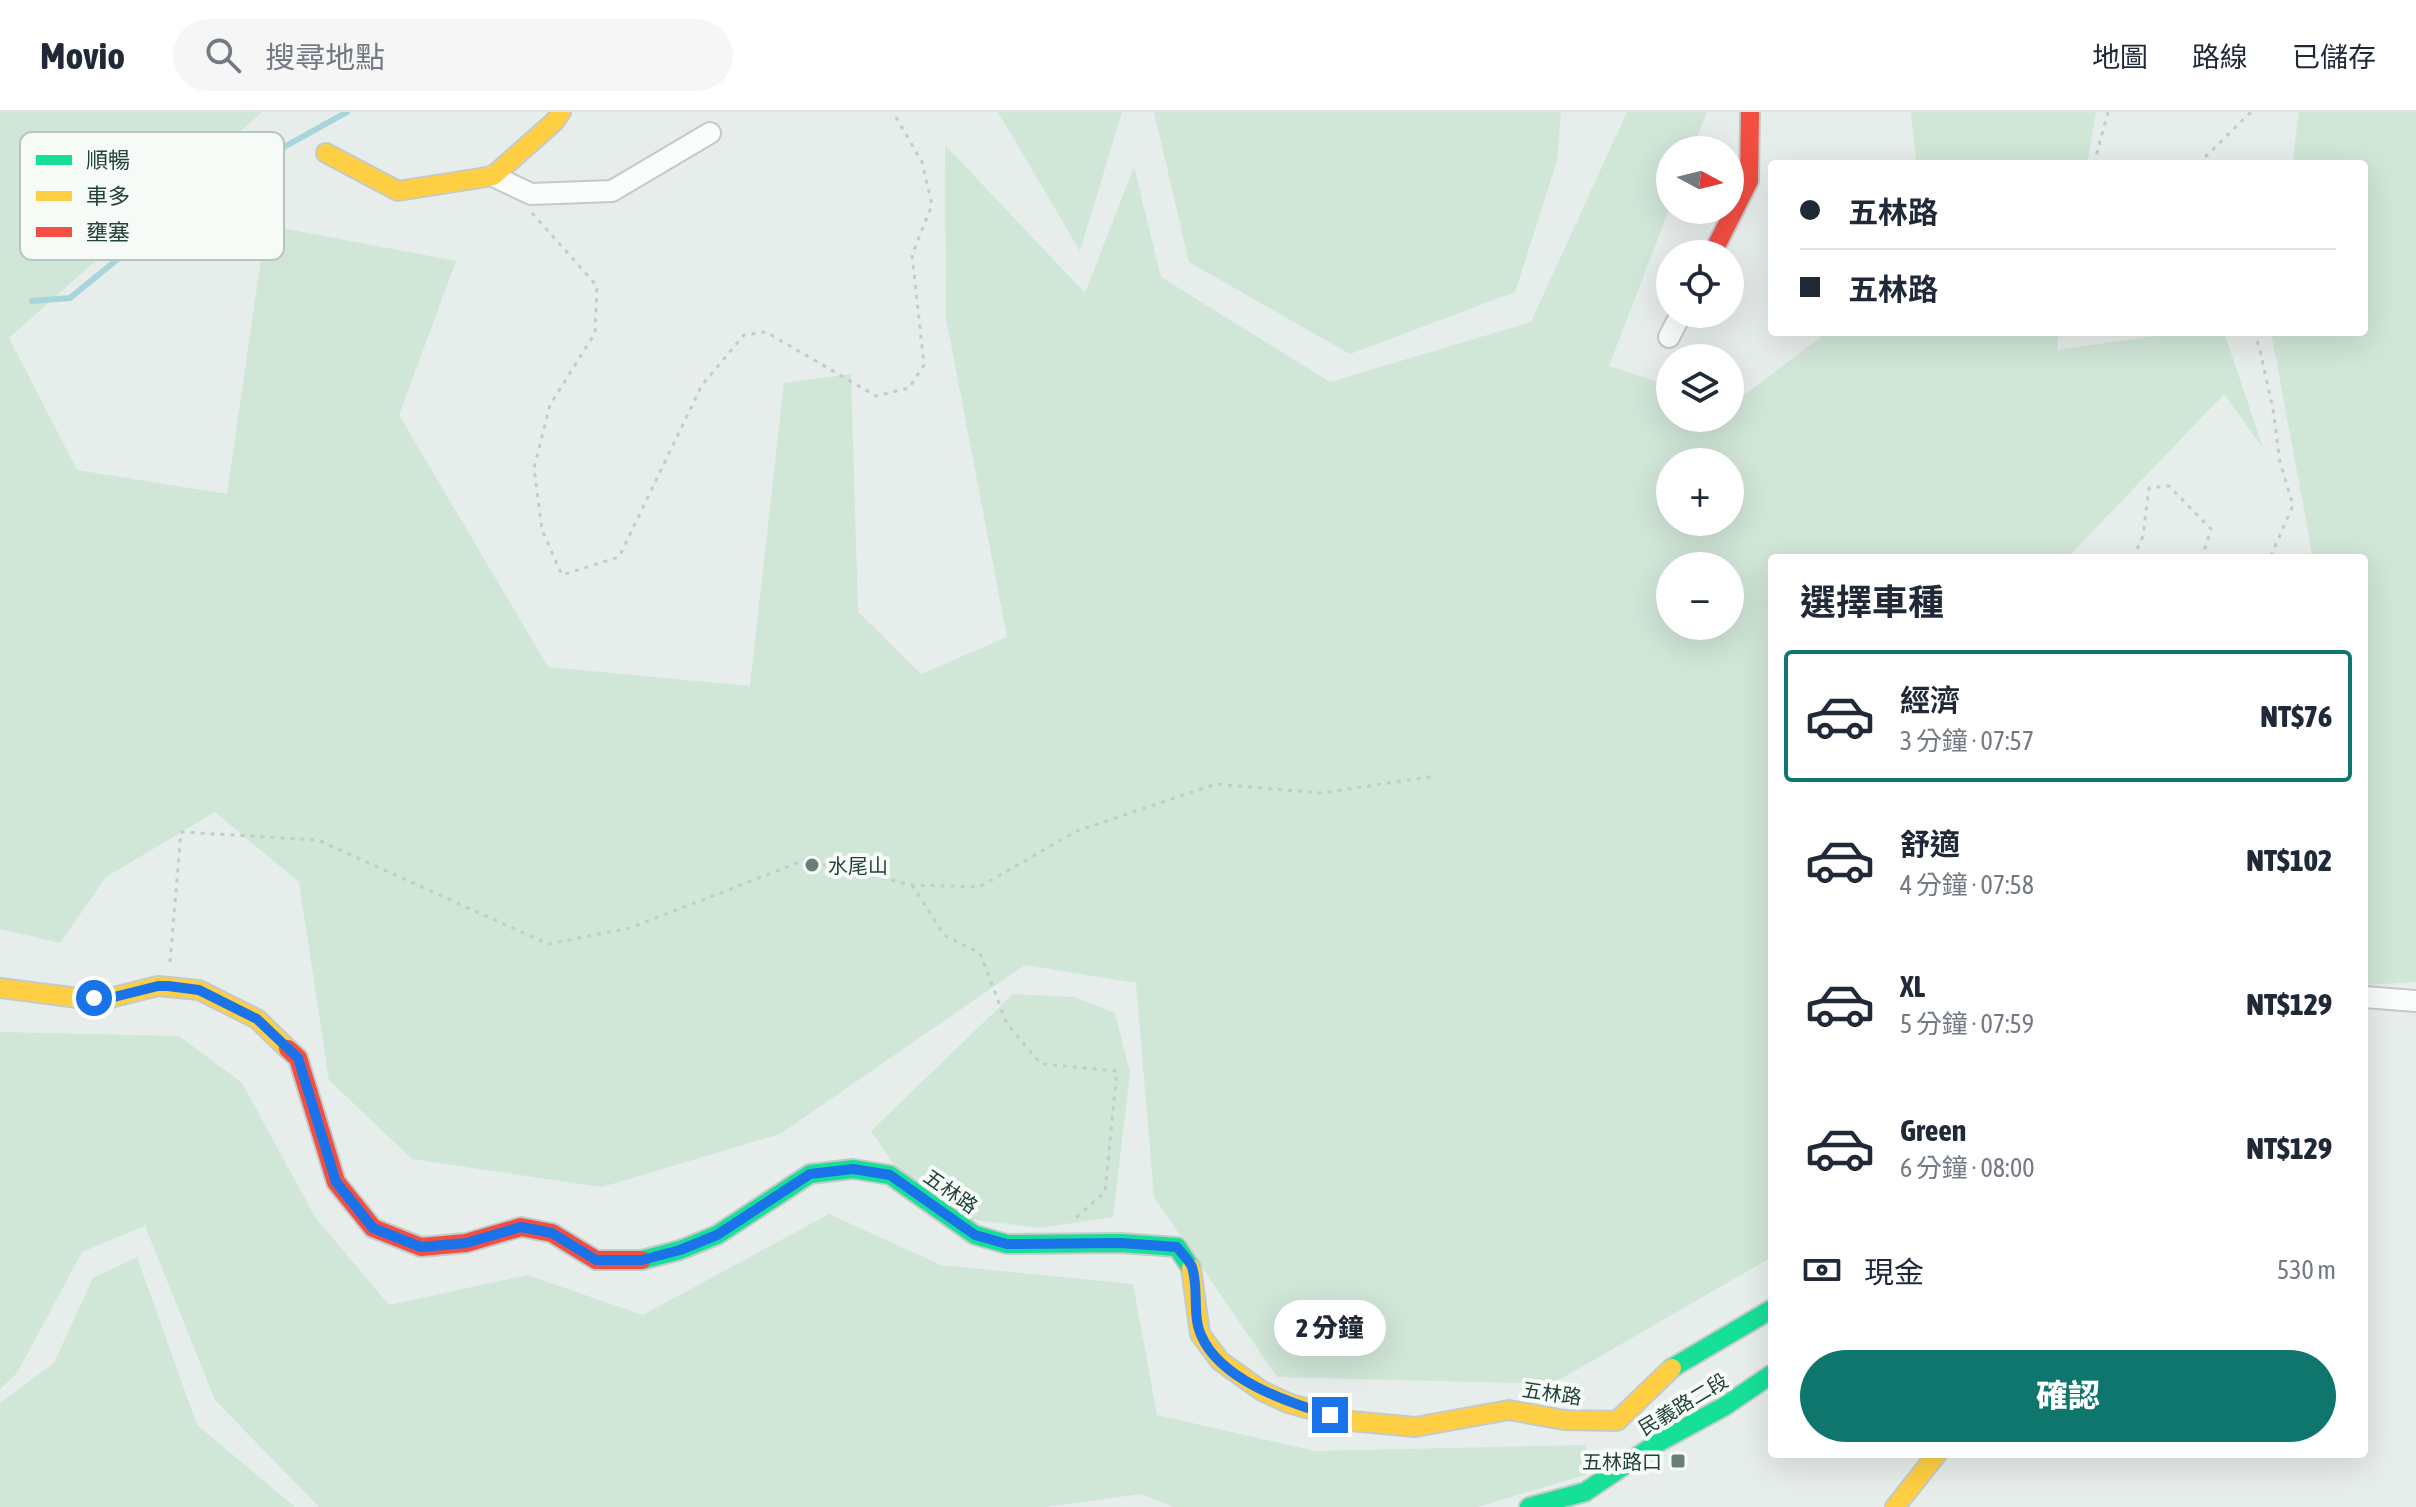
<!DOCTYPE html>
<html lang="zh-TW">
<head>
<meta charset="utf-8">
<style>
  :root { --surface:#fff; --page:#f6f6f7; --text:#1f2937; --muted:#747a83; --line:#e0e1e3; --accent:#0f766e }
  body { margin:0; font-family:"Asap Condensed","Noto Sans TC",sans-serif; background:var(--page); color:var(--text); height:100vh; display:flex; flex-direction:column; font-size:30px; white-space:nowrap }
  * { box-sizing:border-box; margin:0 }
  p { font-size:26px; color:var(--muted) }
  .icon { flex:none; width:44px; height:44px; fill:none; stroke:currentColor; stroke-width:2; stroke-linecap:round; stroke-linejoin:round }
  .map { position:relative; flex:1; overflow:hidden }
  .drawer { position:absolute; left:1768px; top:442px; width:600px; height:904px; display:flex; flex-direction:column; background:var(--surface); border-radius:8px; box-shadow:0 8px 32px #0002 }
  .drawer>* { flex:none }
  .hud { position:absolute; left:1768px; top:48px; width:600px; height:176px; border-radius:8px; box-shadow:0 8px 32px #0002; display:grid; align-content:center; height:176px; padding:0 32px; background:var(--surface) }
  .needle { width:52px; rotate:97deg }
  .fabs { position:absolute; left:1656px; top:24px; display:grid; gap:16px }
  .fabs a { display:grid; place-items:center; width:88px; height:88px; border-radius:50%; background:var(--surface); box-shadow:0 8px 32px #0002; font-size:40px }
  .end { position:absolute; width:36px; height:36px; margin:-18px; border:10px solid #1a73e8; background:#fff; box-shadow:0 0 0 4px #fff }
  .from { border-radius:50% }
  .bubble { position:absolute; height:56px; border-radius:28px; background:var(--surface); box-shadow:0 8px 32px #0002; font-size:26px; font-weight:800; line-height:56px; text-align:center }
  .hud b { display:flex; align-items:center; gap:28px; height:76px; font-size:30px }
  .hud b+b { border-top:2px solid var(--line) }
  .hud i { width:20px; height:20px; background:var(--text) }
  ul { padding:0; list-style:none }
  li { display:flex; align-items:center; gap:24px; height:132px; margin:0 16px 12px; padding:0 16px; border:4px solid transparent; border-radius:8px }
  li div { flex:1 }
  li b { display:block; font-size:30px }
  li em { font-style:normal; font-weight:800 }
  li.current { border-color:var(--accent) }
  li>.icon { width:72px; height:72px; stroke-width:1.5 }
  h2 { padding:0 32px; font-size:36px; line-height:96px }
  .pay { display:flex; align-items:center; gap:20px; height:88px; padding:0 32px; font-size:30px }
  .pay p { margin-inline-start:auto }
  .action { display:flex; gap:16px; margin-top:auto; padding:16px 32px }
  .action a { flex:1; height:92px; border-radius:48px; background:var(--accent); color:#fff; font-size:32px; font-weight:800; line-height:92px; text-align:center }
  header { display:flex; align-items:center; gap:48px; box-sizing:border-box; height:112px; padding:0 40px; background:var(--surface); border-bottom:2px solid var(--line) }
  header strong { font-size:38px }
  nav { display:flex; gap:44px; margin-inline-start:auto; font-size:28px }
  .search { width:560px; height:72px; background:var(--page); display:flex; align-items:center; gap:20px; box-sizing:border-box; padding:0 28px; border-radius:44px; color:var(--muted); font-size:30px }
  .map>svg:first-child { display:block }
</style>
</head>
<body>
<header>
<strong>Movio</strong>
<div class="search"><svg class="icon" aria-label="search" viewBox="0 0 24 24"><circle cx="10" cy="10" r="6"/><path d="M15 15l6 6"/></svg>搜尋地點</div>
<nav><a>地圖</a><a>路線</a><a>已儲存</a></nav>
</header>
<div class="map">
<svg width="2416" height="1395" viewBox="0 0 2416 1395">
  <rect width="100%" height="100%" fill="#e7edea"/>
  <g fill="#d0e6d7" fill-rule="evenodd">
    <path d="M0 0H262L9 226 77 358 227 382 266 113 456 149 399 303 548 555 750 574 784 271 851 262 858 500 921 562 1007 525 946 206 945 33 1085 181 1134 55 1161 165 1330 270 1531 210 1627 0H1707L1692 38H1670V95L1609 254 1670 274V306H1730V294L1827 220H2059L2057 238 2183 220H2224L2263 336 2224 282 2067 446H1772V1145L1552 1272 1277 1265 1154 1085 1136 871 1025 853 780 1022 602 1075 412 1047 329 968 299 770 215 700 106 765 60 831 0 817ZM1670 350H1730V410H1670ZM1670 454H1730V514H1670Z"/>
    <path d="M998 0H1122L1080 139Z"/>
    <path d="M1154 0H1561L1557 49 1515 180 1350 242 1189 150Z"/>
    <path d="M1911 0H2096L2087 52H1916Z"/>
    <path d="M2299 0H2416V870L2364 873V446H2313L2271 220H2364V52H2292Z"/>
    <path d="M1013 882 1075 885 1115 901 1130 960 1113 1105 1039 1116 952 1105 902 1064 871 1019Z"/>
    <path d="M0 920 179 924 242 971 315 1105 389 1193 527 1163 643 1203 829 1102 941 1153 1133 1172 1157 1303 1315 1339 1586 1333 1588 1362 1478 1395H1173L1141 1382 1046 1395H319L215 1288 145 1114 82 1140 17 1261 0 1277Z"/>
    <path d="M137 1145 197 1313 295 1395H0V1291L54 1251 93 1166Z"/>
  </g>
  <g fill="none" stroke-linecap="round" stroke-linejoin="round">
    <path stroke="#a7d5db" stroke-width="6" d="M32 189 70 186 119 146 183 82 259 49 347 0"/>
    <g stroke="#c4cac7" stroke-width="24">
      <g id="street">
        <path d="M493 64 531 82 612 79 710 21"/>
        <path d="M1669 225 1681 202"/>
        <path d="M2364 885 2416 889"/>
      </g>
    </g>
    <g stroke="#c3cac7" stroke-width="22">
      <g id="fast">
        <path d="M642 1148 680 1138 717 1123 810 1062 853 1057 890 1063 975 1123 1007 1132 1121 1131 1177 1135 1191 1156"/>
        <path d="M1672 1256 1772 1197"/>
        <path d="M1529 1395 1585 1380 1659 1330 1725 1294 1772 1262"/>
      </g>
    </g>
    <g stroke="#c3cac7" stroke-width="22">
      <g id="slow">
        <path d="M326 41 398 79 493 64 554 10 561 0"/>
        <path d="M0 876 78 886H110L158 874 199 878 257 907 288 937"/>
        <path d="M1191 1156 1200 1222 1220 1249 1262 1279 1288 1291 1351 1309 1415 1315 1509 1298 1564 1308 1617 1309 1672 1256"/>
        <path d="M1895 1395 1937 1342"/>
      </g>
    </g>
    <g stroke="#c3cac7" stroke-width="22">
      <g id="jam">
        <path d="M1712 142 1749 69 1750 0"/>
        <path d="M288 937 298 946 336 1070 373 1116 421 1135 466 1131 521 1115 552 1121 596 1148H642"/>
      </g>
    </g>
    <g stroke="#c2ccc9" stroke-width="3" stroke-dasharray="4 6" stroke-linecap="butt">
      <path d="M2094 52 2108 0"/>
      <path d="M2198 52 2251 0"/>
      <path d="M532 101 597 174 595 221 550 293 534 356 542 418 562 463 619 445 702 273 744 223 766 220 876 284 909 276 924 253 912 143 932 93 922 50 893 0"/>
      <path d="M2253 220 2259 234 2273 297 2280 350 2293 393 2270 446"/>
      <path d="M2023 445 2025 446"/>
      <path d="M2133 446 2143 424 2149 376 2169 374 2211 417 2202 446"/>
      <path d="M912 773 944 823 980 841 1007 912 1041 952 1117 959 1105 1080 1073 1108"/>
      <path d="M170 850 181 720 318 728 548 832 630 816 805 748 912 773 979 775 1077 719 1216 672 1321 681 1436 664"/>
    </g>
    <use href="#street" stroke="#fbfcfc" stroke-width="20"/>
    <use href="#fast" stroke="#16e098" stroke-width="18"/>
    <use href="#slow" stroke="#ffcf43" stroke-width="18"/>
    <use href="#jam" stroke="#f24e42" stroke-width="18"/>
  </g>
  <g fill="none" stroke-linecap="round" stroke-linejoin="round">
    <path stroke="#1a73e8" stroke-width="10" d="M94 886H110L158 874H168L199 878 257 907 298 946 336 1070 373 1116 421 1135 466 1131 521 1115 552 1121 596 1148H642L680 1138 717 1123 810 1062 853 1057 890 1063 975 1123 1007 1132 1121 1131 1177 1135C1181 1141 1189 1148 1192 1155 1199 1176 1192 1203 1201 1223 1220 1268 1287 1290 1330 1303"/>
  </g>
  <g fill="#687e77" stroke="#f6fbf8" stroke-width="3">
    <circle cx="812" cy="753" r="8"/>
    <rect x="1670" y="1341" width="16" height="16" rx="4"/>
  </g>
  <g text-anchor="middle" dominant-baseline="central" stroke-width="8" stroke-linejoin="round" paint-order="stroke">
    <g font-size="20" fill="#234239" stroke="#f6fbf8" text-anchor="start">
      <text x="828" y="753">水尾山</text>
      <text x="1662" y="1349" text-anchor="end">五林路口</text>
    </g>
    <g font-size="20" fill="#234239" stroke="#f6fbf8">
      <text transform="translate(951 1079) rotate(35)">五林路</text>
      <text transform="translate(1552 1281) rotate(8)">五林路</text>
      <text transform="translate(1683 1292) rotate(-31)">民義路二段</text>
    </g>
  </g>
  <rect x="20" y="20" width="264" height="128" rx="12" fill="#f6fbf8" stroke="#b7c4bf" stroke-width="2"/>
  <rect x="36" y="43" width="36" height="10" fill="#16e098"/>
  <rect x="36" y="79" width="36" height="10" fill="#ffcf43"/>
  <rect x="36" y="115" width="36" height="10" fill="#f24e42"/>
  <g font-size="22" fill="#234239">
    <text x="86" y="56">順暢</text>
    <text x="86" y="92">車多</text>
    <text x="86" y="128">壅塞</text>
  </g>
</svg>
<div class="fabs">
<a><svg class="needle" viewBox="-14 -14 28 28"><path d="M0-13l5 13h-10z" fill="#e53935"/><path d="M0 13l5-13h-10z" fill="#747a83"/></svg></a>
<a><svg class="icon" aria-label="locate" viewBox="0 0 24 24"><circle cx="12" cy="12" r="6"/><path d="M12 2v4M12 18v4M2 12h4M18 12h4"/></svg></a>
<a><svg class="icon" aria-label="layers" viewBox="0 0 24 24"><path d="M12 4l9 5-9 5-9-5zM3 14l9 5 9-5"/></svg></a>
<a>+</a>
<a>−</a>
</div>
<i class="end from" style="left:94px;top:886px"></i>
<i class="end" style="left:1330px;top:1303px"></i>
<div class="bubble" style="left:1274px;top:1188px;width:112px">2 分鐘</div>
<div class="hud">
<b><i class="from"></i>五林路</b>
<b><i></i>五林路</b>
</div>
<section class="drawer">
<h2>選擇車種</h2>
<ul>
<li class="current"><svg class="icon" aria-label="car" viewBox="0 0 24 24"><path d="M5 17H2v-5l4-1 3-4h7l3 4 3 1v5h-3M9 17h6M6 11h13"/><circle cx="7" cy="17" r="2"/><circle cx="17" cy="17" r="2"/></svg><div><b>經濟</b><p>3 分鐘 · 07:57</p></div><em>NT$76</em></li>
<li><svg class="icon" aria-label="car" viewBox="0 0 24 24"><path d="M5 17H2v-5l4-1 3-4h7l3 4 3 1v5h-3M9 17h6M6 11h13"/><circle cx="7" cy="17" r="2"/><circle cx="17" cy="17" r="2"/></svg><div><b>舒適</b><p>4 分鐘 · 07:58</p></div><em>NT$102</em></li>
<li><svg class="icon" aria-label="car" viewBox="0 0 24 24"><path d="M5 17H2v-5l4-1 3-4h7l3 4 3 1v5h-3M9 17h6M6 11h13"/><circle cx="7" cy="17" r="2"/><circle cx="17" cy="17" r="2"/></svg><div><b>XL</b><p>5 分鐘 · 07:59</p></div><em>NT$129</em></li>
<li><svg class="icon" aria-label="car" viewBox="0 0 24 24"><path d="M5 17H2v-5l4-1 3-4h7l3 4 3 1v5h-3M9 17h6M6 11h13"/><circle cx="7" cy="17" r="2"/><circle cx="17" cy="17" r="2"/></svg><div><b>Green</b><p>6 分鐘 · 08:00</p></div><em>NT$129</em></li>
</ul>
<div class="pay"><svg class="icon" aria-label="cash" viewBox="0 0 24 24"><path d="M3 7h18v10H3z"/><circle cx="12" cy="12" r="2"/></svg>現金<p>530 m</p></div>
<div class="action"><a>確認</a></div>
</section>
</div>
</body>
</html>
